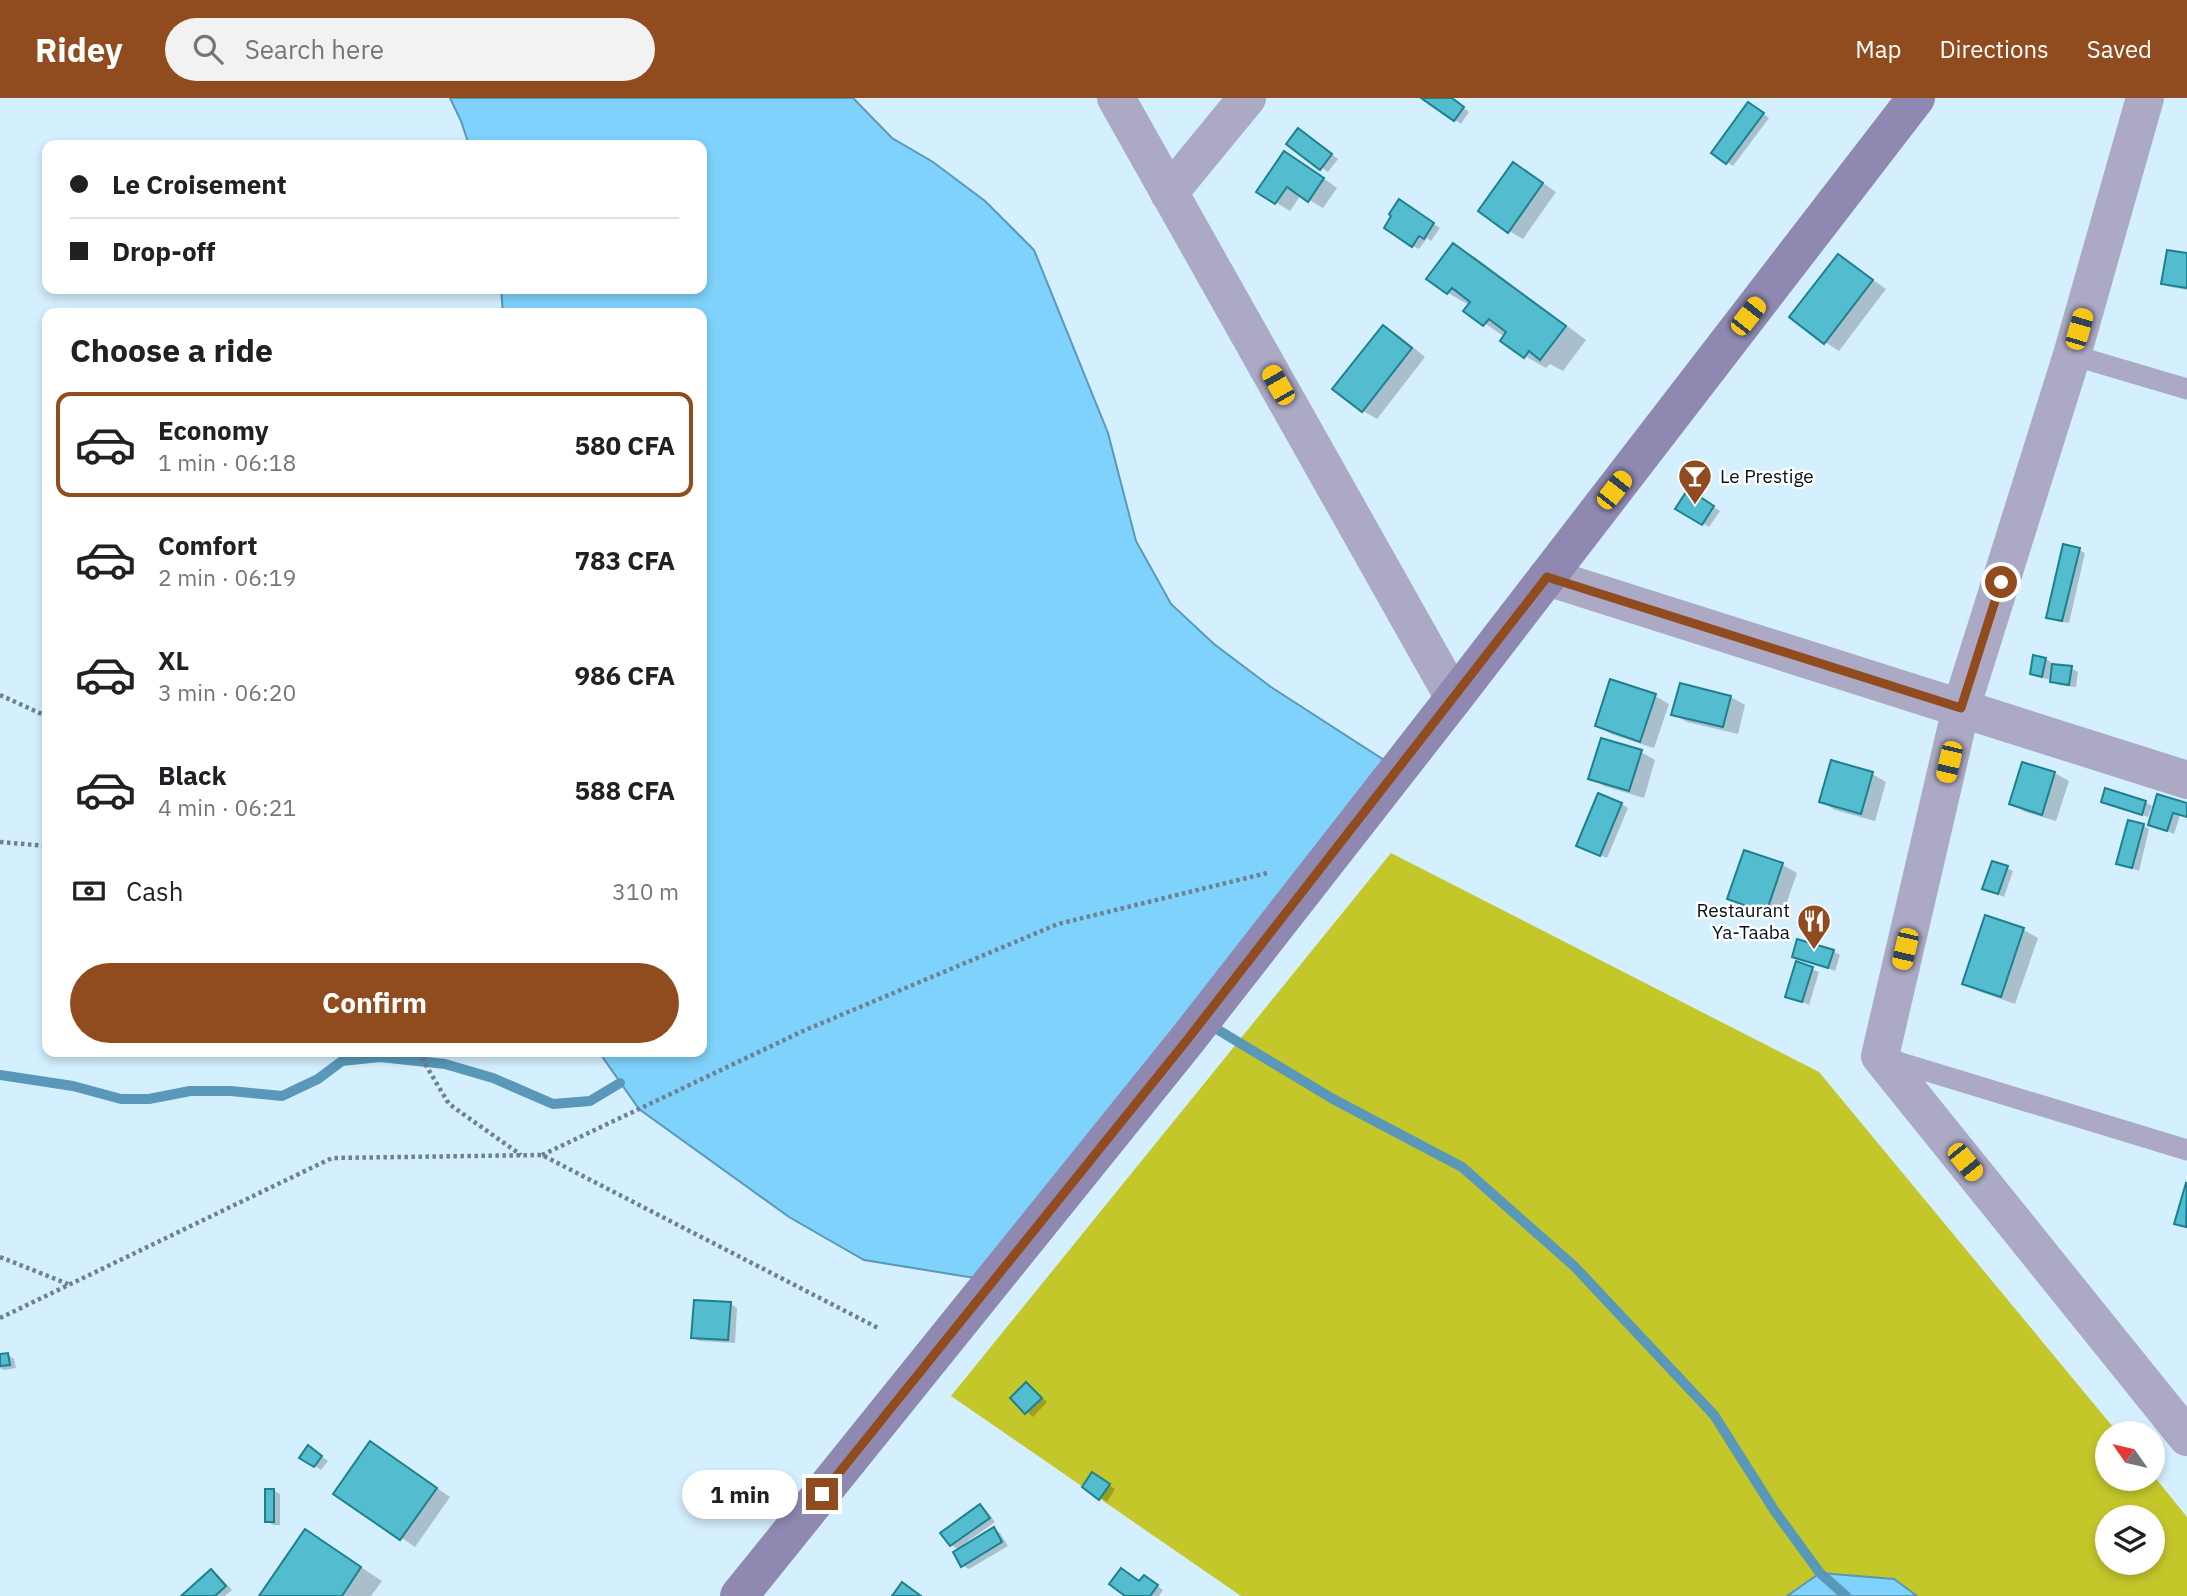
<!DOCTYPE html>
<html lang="en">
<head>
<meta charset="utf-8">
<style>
  :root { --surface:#fff; --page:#f2f2f2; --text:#202124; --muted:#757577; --line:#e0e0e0; --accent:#904c1f }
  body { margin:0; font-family:"IBM Plex Sans",sans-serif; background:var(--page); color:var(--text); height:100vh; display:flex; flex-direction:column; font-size:26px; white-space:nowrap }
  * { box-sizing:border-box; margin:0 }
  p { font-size:23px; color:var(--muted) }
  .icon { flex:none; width:38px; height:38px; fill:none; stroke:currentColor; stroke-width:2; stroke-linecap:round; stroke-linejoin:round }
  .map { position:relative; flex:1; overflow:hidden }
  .side { position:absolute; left:42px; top:210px; width:665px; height:749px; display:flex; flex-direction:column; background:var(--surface); border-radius:14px; box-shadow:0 4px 10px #0003 }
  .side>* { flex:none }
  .top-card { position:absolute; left:42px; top:42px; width:665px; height:154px; border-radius:14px; box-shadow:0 4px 10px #0003; display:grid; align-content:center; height:154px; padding:0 28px; background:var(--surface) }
  .needle { width:46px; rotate:304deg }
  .tools { position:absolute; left:2095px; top:1323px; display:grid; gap:14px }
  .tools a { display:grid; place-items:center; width:70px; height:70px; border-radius:50%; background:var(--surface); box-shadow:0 4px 10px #0003; font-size:35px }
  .end { position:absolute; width:32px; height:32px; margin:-16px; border:9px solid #904c1f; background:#fff; box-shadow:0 0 0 4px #fff }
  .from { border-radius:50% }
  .bubble { position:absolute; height:49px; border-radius:24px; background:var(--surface); box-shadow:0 4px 10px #0003; font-size:23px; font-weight:700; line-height:49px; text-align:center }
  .car { position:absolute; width:21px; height:42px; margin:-21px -10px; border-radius:9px; box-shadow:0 0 5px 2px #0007; background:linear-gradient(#f5c518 24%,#345 0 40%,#f5c518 0 76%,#345 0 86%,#f5c518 0) }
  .top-card b { display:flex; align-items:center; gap:24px; height:66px; font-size:26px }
  .top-card b+b { border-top:2px solid var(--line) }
  .top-card i { width:18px; height:18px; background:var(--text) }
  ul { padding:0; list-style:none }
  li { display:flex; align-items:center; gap:21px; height:105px; margin:0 14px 10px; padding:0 14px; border:4px solid transparent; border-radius:14px }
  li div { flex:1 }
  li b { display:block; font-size:26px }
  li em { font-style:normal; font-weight:700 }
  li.active { border-color:var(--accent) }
  li>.icon { width:63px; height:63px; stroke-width:1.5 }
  h2 { padding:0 28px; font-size:32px; line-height:84px }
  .pay { display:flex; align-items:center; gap:18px; height:77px; padding:0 28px; font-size:26px }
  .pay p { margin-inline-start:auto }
  .cta { display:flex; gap:14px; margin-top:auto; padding:14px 28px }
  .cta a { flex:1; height:80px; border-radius:42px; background:var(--accent); color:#fff; font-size:28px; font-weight:700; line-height:80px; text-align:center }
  header { display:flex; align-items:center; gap:42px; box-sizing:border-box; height:98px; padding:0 35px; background:var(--accent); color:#fff }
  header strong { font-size:33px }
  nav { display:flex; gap:38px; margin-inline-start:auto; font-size:24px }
  .search { width:490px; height:63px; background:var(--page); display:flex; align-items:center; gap:18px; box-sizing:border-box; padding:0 24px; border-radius:38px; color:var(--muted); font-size:26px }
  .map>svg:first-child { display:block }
</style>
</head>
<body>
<header>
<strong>Ridey</strong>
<div class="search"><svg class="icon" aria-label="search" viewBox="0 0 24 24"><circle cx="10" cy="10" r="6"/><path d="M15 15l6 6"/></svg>Search here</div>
<nav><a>Map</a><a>Directions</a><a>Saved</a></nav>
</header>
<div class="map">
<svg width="2187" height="1498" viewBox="0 0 2187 1498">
  <rect width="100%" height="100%" fill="#d4effe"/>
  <path fill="#c4c72a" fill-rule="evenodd" d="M1391 755 1819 974 2118 1335H2107V1381H2152L2153 1377 2187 1419V1498H1241L951 1298ZM2107 1419H2152V1465H2107Z"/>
  <g fill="#7fd2fb" stroke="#5998b8" stroke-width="2">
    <path d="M450 0H853L892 40 933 64 985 103 1034 152 1108 335 1136 443 1171 506 1214 546 1271 589 1398 671 993 1183 864 1162 789 1119 639 1011 599 954H702V215H503L501 191H702V47H469L461 23Z"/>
    <path d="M1820 1475 1894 1481 1917 1498H1787Z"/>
  </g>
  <g fill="#0003">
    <path d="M1424 0H1450L1469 14 1461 26Z"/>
    <path d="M1755 10 1769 20 1733 68 1727 64Z"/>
    <path d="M1305 36 1338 61 1328 74 1289 45Z"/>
    <path d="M1299 63 1337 90 1323 110 1301 97 1290 113 1258 93Z"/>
    <path d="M1527 74 1556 94 1523 141 1509 133Z"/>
    <path d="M1406 107 1440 130 1431 143 1427 140 1419 151 1413 148Z"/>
    <path d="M1454 147 1475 159 1586 242 1563 273 1550 266 1546 270 1525 258 1505 239 1465 212 1469 207 1448 195Z"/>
    <path d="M2187 157V192L2170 189 2163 185Z"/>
    <path d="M1839 158 1886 191 1839 253 1825 244Z"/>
    <path d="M1384 229 1398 237 1425 259 1377 321 1363 313Z"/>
    <path d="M1688 394 1720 413 1709 429 1678 410Z"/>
    <path d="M2079 452 2085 455 2069 525 2054 522 2048 519Z"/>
    <path d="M2046 561 2052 565V568L2071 570 2078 574 2076 589 2058 587 2052 582 2038 579 2032 575Z"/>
    <path d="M1681 587 1731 599 1745 607 1738 636 1687 624 1673 616Z"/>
    <path d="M1655 598 1669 606 1654 650 1611 636 1597 628Z"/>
    <path d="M1641 654 1655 662 1644 700 1604 688 1590 680Z"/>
    <path d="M2055 675 2069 683 2056 723 2025 714 2011 705Z"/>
    <path d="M1872 676 1886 684 1875 723 1835 712 1821 703Z"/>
    <path d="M2103 703 2145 704 2152 708 2148 719Z"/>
    <path d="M1622 706 1628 710 1607 760 1585 751Z"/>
    <path d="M2187 707V720L2180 717 2174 736 2150 726Z"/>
    <path d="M2143 727 2149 731 2139 773 2118 765Z"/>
    <path d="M1745 754 1783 767 1797 775 1781 821 1743 808 1729 800Z"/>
    <path d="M2007 770 2013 773 2004 799 1984 790Z"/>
    <path d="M1986 819 2024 832 2038 840 2015 906 1978 893 1964 885Z"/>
    <path d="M1833 853 1840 857 1835 873 1794 858Z"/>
    <path d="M1797 866 1819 874 1809 907 1787 898Z"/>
    <path d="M2187 1088V1130L2176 1125Z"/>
    <path d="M731 1206 737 1210 735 1245 699 1243 693 1239Z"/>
    <path d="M8 1257 14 1261 16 1270 4 1272 0 1270V1258Z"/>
    <path d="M1026 1286 1047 1304 1033 1319 1012 1300Z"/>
    <path d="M315 1353 328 1363 321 1372 302 1359Z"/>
    <path d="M384 1354 450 1399 415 1449 336 1395Z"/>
    <path d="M1099 1380 1115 1391 1107 1404 1084 1388Z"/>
    <path d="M273 1392 280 1396V1427H273L266 1423Z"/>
    <path d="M980 1408 986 1412 995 1424 964 1446 966 1448 994 1431 1000 1435 1008 1448 969 1471 962 1467 960 1452 951 1447Z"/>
    <path d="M306 1433 382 1483 371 1498H261Z"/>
    <path d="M211 1473 218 1477 232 1492 225 1498H184Z"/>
    <path d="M1151 1483 1163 1492 1159 1498H1128L1140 1485Z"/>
  </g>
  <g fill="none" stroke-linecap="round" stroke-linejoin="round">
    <g stroke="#5998b8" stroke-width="10">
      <path d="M1215 930 1333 1001 1462 1069 1574 1168 1714 1317 1774 1412 1820 1475 1846 1498"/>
      <path d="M0 977 73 988 121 1001H149L190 993H231L282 998 318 981 342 963 380 959 445 966 493 980 553 1006 590 1003 620 985"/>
    </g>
  </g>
  <g fill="#53bcce" stroke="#1d808f" stroke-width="2">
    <path d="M1421 0H1452L1464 9 1454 23Z"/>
    <path d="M1748 4 1764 15 1726 66 1711 55Z"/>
    <path d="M1298 30 1332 56 1320 72 1286 46Z"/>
    <path d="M1284 53 1324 80 1308 104 1287 89 1275 106 1256 94Z"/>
    <path d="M1513 64 1543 85 1508 135 1478 113Z"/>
    <path d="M1399 101 1434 125 1424 141 1419 138 1412 149 1384 130 1391 118 1389 116Z"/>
    <path d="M1453 145 1566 228 1540 262 1529 253 1524 260 1500 243 1506 234 1489 221 1483 228 1463 213 1470 204 1452 190 1447 196 1426 181Z"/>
    <path d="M2167 152 2187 155V190L2161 186Z"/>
    <path d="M1838 156 1873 182 1824 246 1789 219Z"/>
    <path d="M1383 227 1412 250 1362 314 1332 291Z"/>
    <path d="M1688 391 1714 408 1702 427 1675 411Z"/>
    <path d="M2063 446 2080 450 2062 523 2046 520Z"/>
    <path d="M2033 557 2046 560 2042 579 2030 576Z"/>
    <path d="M2052 566 2072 568 2069 587 2050 584Z"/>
    <path d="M1610 581 1656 596 1640 644 1595 628Z"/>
    <path d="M1680 585 1731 598 1723 629 1671 617Z"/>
    <path d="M1601 640 1642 652 1629 693 1588 681Z"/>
    <path d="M1831 662 1873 674 1861 716 1819 704Z"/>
    <path d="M2022 664 2055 674 2042 717 2009 706Z"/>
    <path d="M2105 690 2146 703 2142 717 2101 704Z"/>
    <path d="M1598 695 1622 705 1600 758 1576 748Z"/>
    <path d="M2157 696 2187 705V719L2173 715 2167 733 2148 727Z"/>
    <path d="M2128 722 2144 726 2132 770 2116 766Z"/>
    <path d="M1744 752 1783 765 1766 815 1727 801Z"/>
    <path d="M1992 763 2008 768 1998 796 1982 791Z"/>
    <path d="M1985 817 2024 830 2001 899 1962 886Z"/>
    <path d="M1797 841 1834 852 1828 870 1792 859Z"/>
    <path d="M1796 863 1813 869 1802 904 1785 899Z"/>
    <path d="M2186 1085 2187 1086 2186 1129 2174 1126Z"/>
    <path d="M694 1202 731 1204 728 1242 691 1240Z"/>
    <path d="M8 1255 10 1267 0 1268V1256Z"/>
    <path d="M1026 1284 1042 1300 1025 1316 1010 1300Z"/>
    <path d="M370 1343 437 1390 400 1442 333 1396Z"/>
    <path d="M308 1347 322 1358 314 1369 299 1360Z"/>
    <path d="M1092 1374 1110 1386 1099 1402 1082 1389Z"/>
    <rect x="265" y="1391" width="9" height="33"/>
    <path d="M980 1406 990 1420 950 1448 940 1435Z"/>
    <path d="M994 1429 1002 1444 961 1469 953 1454Z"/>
    <path d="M305 1431 361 1469 342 1498H259Z"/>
    <path d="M1121 1470 1139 1483 1144 1477 1158 1487 1150 1498H1125L1109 1486Z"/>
    <path d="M211 1471 226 1488 215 1498H181Z"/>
    <path d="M902 1484 921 1498H892Z"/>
  </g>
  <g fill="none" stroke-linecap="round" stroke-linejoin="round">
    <g stroke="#6c828f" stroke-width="4.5" stroke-dasharray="3.5 3.5" stroke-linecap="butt">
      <path d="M0 597 44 617 47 616"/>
      <path d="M0 744 47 748"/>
      <path d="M418 954 449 1006 521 1057"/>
      <path d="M542 1057 803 933 1058 826 1267 775"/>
      <path d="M0 1159 68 1186"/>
      <path d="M0 1220 332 1060 542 1057 880 1231"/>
    </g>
    <g stroke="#aca9c5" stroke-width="21">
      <path d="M2072 257 2187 291"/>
      <path d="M1888 961 2187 1052"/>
    </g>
    <g stroke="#aca9c5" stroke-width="38">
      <path d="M1116 0 1454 600"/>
      <path d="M2145 0 2072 257 1961 610 1880 958 2187 1339"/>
      <path d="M1169 95 1247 0"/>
      <path d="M1547 479 2187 682"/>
    </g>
    <path stroke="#8f89b2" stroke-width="38" d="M739 1498 1187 942 1454 600 1916 0"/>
  </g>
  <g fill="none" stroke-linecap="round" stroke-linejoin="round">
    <path stroke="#904c1f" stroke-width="9" d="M822 1396 1187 942 1547 479 1961 610 2001 484"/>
  </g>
  <defs>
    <g id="bar-pin" transform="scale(1.75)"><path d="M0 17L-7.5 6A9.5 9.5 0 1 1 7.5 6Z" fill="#904c1f" stroke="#fff"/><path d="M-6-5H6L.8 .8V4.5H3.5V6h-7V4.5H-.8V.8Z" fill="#fff"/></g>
    <g id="restaurant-pin" transform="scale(1.75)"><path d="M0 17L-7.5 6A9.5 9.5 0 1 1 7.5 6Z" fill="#904c1f" stroke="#fff"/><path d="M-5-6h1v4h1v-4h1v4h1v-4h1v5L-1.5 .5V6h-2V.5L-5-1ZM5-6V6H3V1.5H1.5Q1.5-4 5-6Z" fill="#fff"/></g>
  </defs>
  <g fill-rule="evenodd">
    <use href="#bar-pin" x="1695" y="378"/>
    <use href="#restaurant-pin" x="1814" y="823"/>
  </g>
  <g text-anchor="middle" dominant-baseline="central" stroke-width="5" stroke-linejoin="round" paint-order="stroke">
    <g font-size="19" fill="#00111b" stroke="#fff" text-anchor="start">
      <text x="1720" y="378">Le Prestige</text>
      <text x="1790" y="812" text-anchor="end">Restaurant<tspan x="1790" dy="22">Ya-Taaba</tspan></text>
    </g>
  </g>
</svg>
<div class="tools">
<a><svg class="needle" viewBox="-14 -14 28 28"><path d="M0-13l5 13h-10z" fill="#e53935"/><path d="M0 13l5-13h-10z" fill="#757577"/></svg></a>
<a><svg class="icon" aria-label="layers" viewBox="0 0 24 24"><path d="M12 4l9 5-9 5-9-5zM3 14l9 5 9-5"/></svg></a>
</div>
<i class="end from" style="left:2001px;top:484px"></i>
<i class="end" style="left:822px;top:1396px"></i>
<div class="bubble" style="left:682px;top:1372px;width:116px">1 min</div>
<i class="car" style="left:1748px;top:218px;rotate:38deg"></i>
<i class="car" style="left:2079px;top:231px;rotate:16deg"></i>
<i class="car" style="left:1278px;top:287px;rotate:330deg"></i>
<i class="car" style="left:1614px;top:392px;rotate:38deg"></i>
<i class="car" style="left:1949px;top:664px;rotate:193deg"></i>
<i class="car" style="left:1905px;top:851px;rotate:193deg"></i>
<i class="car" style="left:1965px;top:1064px;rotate:141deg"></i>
<div class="top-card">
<b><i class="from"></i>Le Croisement</b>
<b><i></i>Drop-off</b>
</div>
<section class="side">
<h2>Choose a ride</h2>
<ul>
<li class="active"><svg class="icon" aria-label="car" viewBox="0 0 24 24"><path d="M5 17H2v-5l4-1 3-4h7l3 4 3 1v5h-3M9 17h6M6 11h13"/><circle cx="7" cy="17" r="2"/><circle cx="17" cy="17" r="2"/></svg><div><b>Economy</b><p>1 min · 06:18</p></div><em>580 CFA</em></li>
<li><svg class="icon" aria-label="car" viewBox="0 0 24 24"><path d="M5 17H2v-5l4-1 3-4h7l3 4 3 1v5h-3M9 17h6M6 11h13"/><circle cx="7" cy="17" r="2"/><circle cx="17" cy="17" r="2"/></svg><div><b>Comfort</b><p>2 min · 06:19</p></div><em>783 CFA</em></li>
<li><svg class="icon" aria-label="car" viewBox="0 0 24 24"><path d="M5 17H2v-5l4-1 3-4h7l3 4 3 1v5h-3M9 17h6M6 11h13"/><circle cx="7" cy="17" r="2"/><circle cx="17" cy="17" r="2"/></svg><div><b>XL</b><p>3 min · 06:20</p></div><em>986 CFA</em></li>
<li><svg class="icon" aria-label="car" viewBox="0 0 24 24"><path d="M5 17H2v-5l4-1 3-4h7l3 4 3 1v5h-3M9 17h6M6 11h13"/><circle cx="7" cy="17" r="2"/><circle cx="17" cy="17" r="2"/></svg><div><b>Black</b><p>4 min · 06:21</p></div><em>588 CFA</em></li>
</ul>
<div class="pay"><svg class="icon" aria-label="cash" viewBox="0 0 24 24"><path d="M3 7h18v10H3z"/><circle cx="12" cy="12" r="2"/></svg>Cash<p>310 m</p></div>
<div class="cta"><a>Confirm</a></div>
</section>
</div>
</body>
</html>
